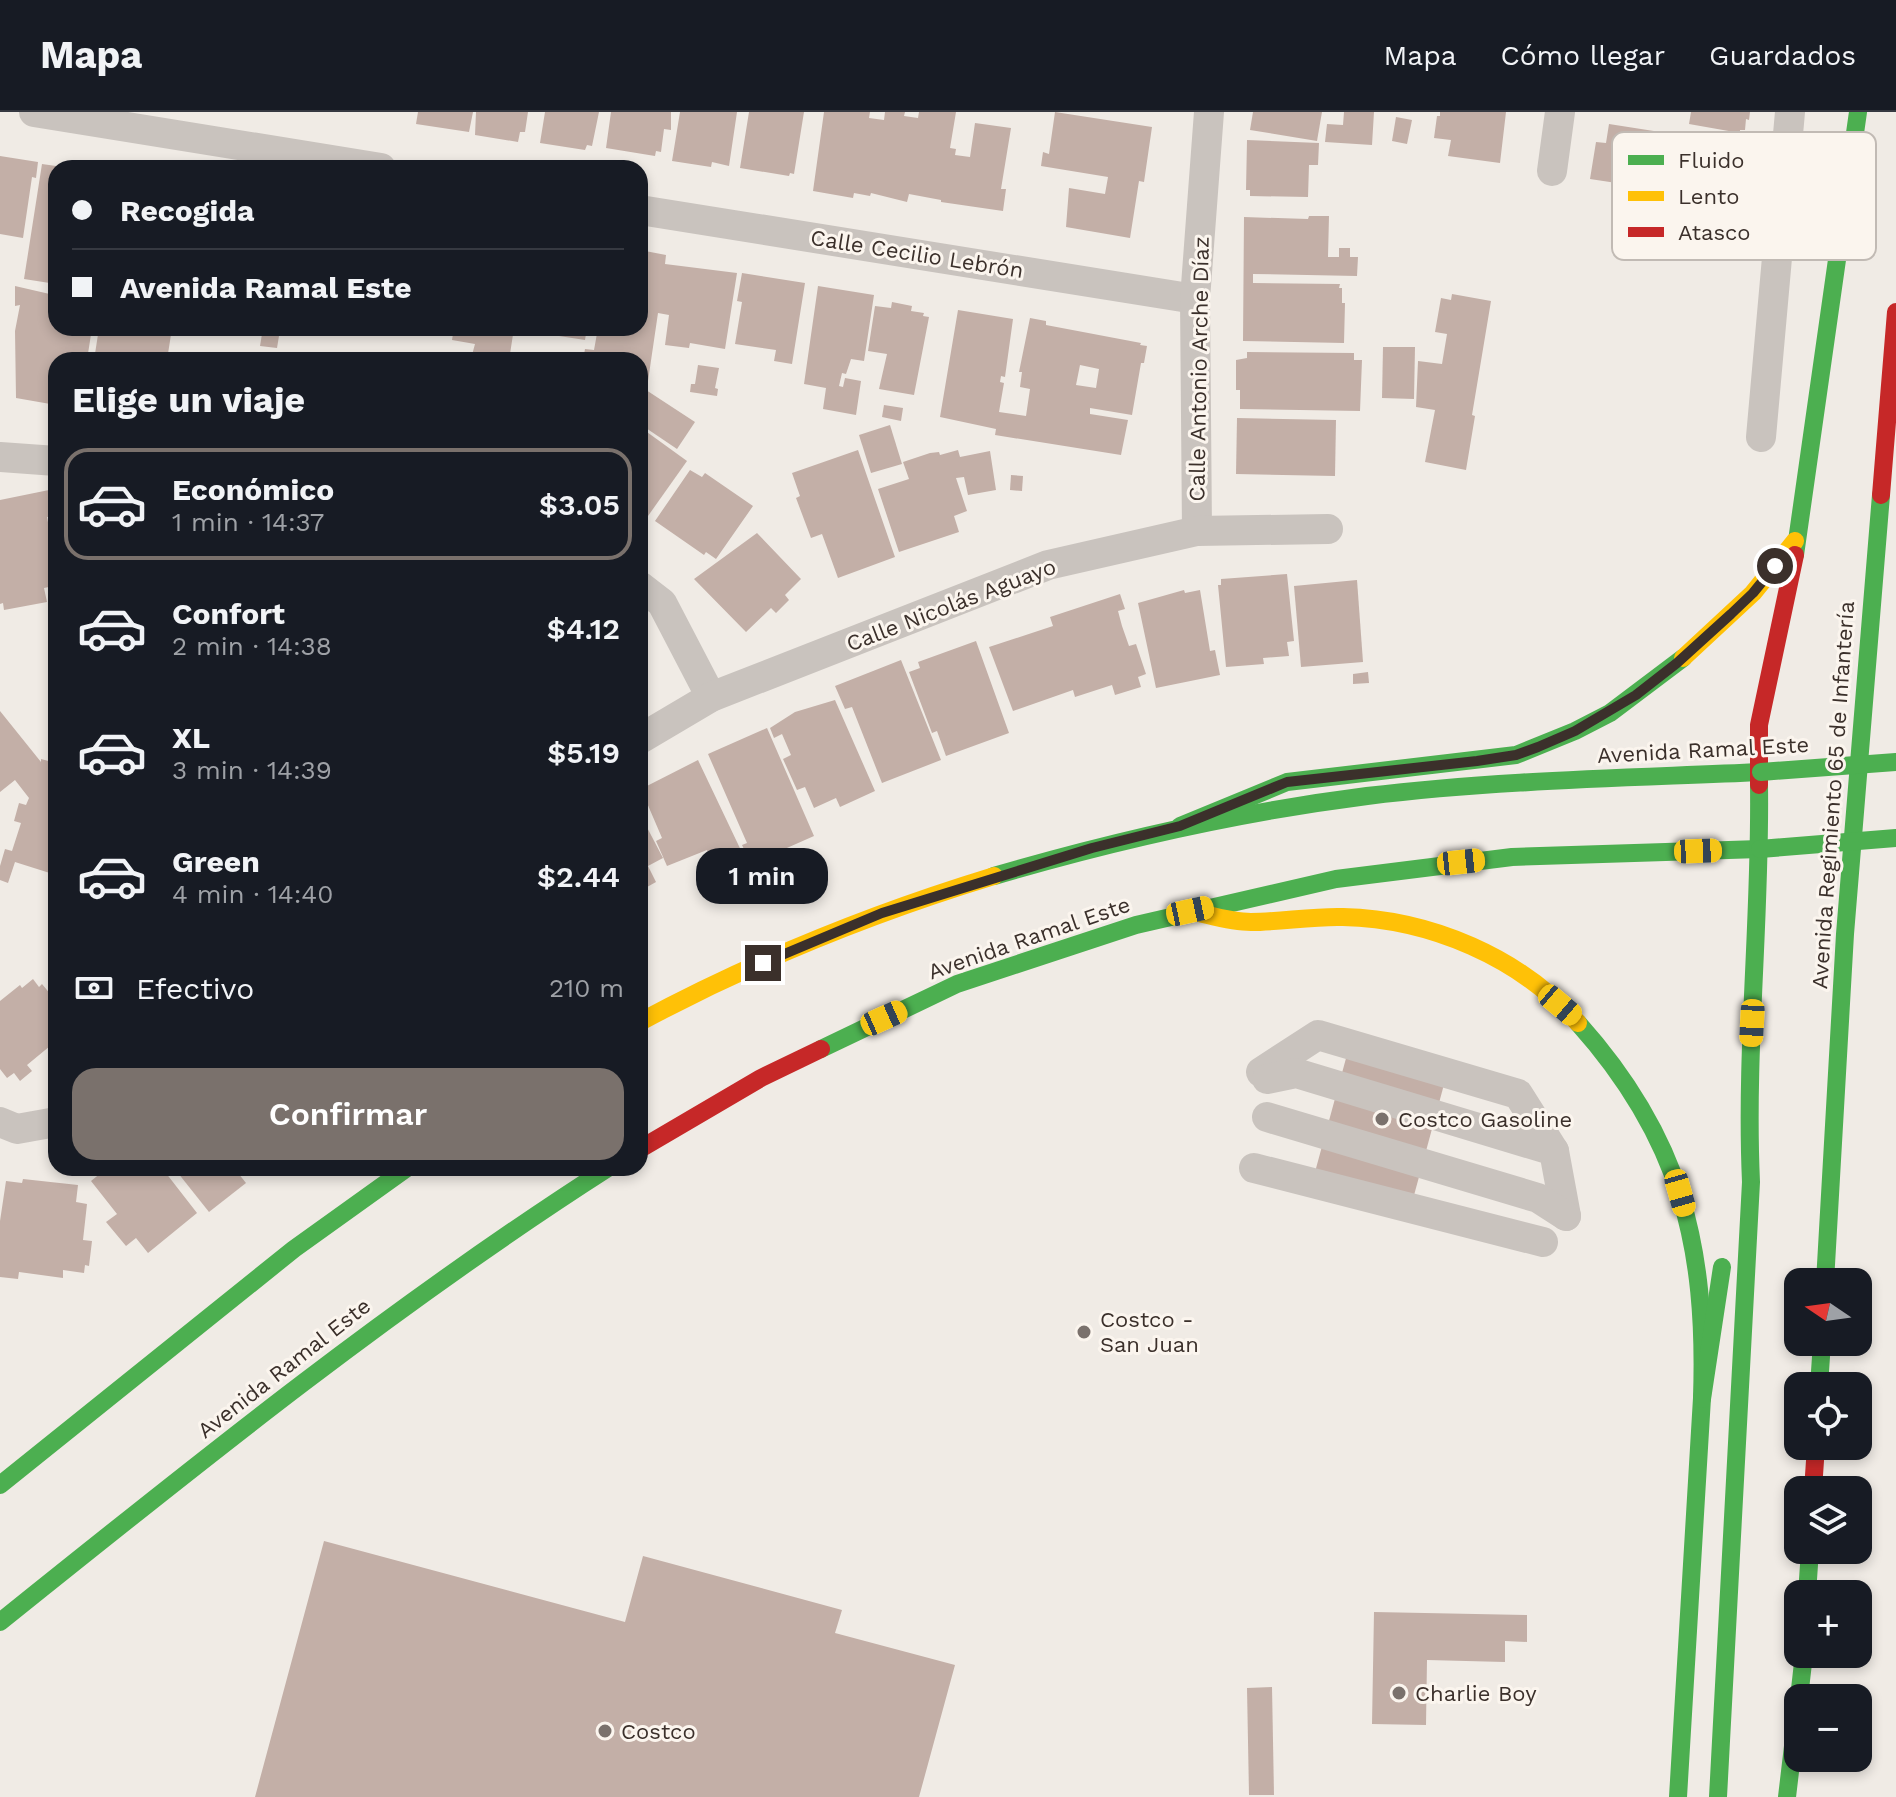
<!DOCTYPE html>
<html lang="es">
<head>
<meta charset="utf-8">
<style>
  :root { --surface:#171b24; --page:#242831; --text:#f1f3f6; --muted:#9ea1a6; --line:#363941; --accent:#7a716c }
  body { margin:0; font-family:"Work Sans",sans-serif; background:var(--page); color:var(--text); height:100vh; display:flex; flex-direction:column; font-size:30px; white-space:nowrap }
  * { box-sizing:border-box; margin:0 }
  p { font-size:26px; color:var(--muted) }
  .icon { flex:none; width:44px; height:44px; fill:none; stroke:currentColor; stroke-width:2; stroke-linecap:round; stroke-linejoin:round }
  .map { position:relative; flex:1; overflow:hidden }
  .details { position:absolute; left:48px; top:240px; width:600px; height:824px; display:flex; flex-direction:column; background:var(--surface); border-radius:24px; box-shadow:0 4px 12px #0003 }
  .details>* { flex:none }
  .banner { position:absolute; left:48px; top:48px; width:600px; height:176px; border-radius:24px; box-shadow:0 4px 12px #0003; display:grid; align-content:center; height:176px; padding:0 24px; background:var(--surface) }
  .needle { width:52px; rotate:283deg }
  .controls { position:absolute; left:1784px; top:1156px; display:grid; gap:16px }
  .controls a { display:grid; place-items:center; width:88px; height:88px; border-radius:16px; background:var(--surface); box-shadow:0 4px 12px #0003; font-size:40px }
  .end { position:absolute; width:36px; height:36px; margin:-18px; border:10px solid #3b302b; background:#fff; box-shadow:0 0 0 4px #fff }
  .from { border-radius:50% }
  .bubble { position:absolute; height:56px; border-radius:24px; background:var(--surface); box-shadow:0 4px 12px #0003; font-size:26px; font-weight:600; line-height:56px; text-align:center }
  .car { position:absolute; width:24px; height:48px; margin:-24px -12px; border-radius:10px; box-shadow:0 0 6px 2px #0007; background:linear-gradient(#f5c518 24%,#345 0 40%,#f5c518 0 76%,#345 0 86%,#f5c518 0) }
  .banner b { display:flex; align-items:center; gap:28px; height:76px; font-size:30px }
  .banner b+b { border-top:2px solid var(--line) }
  .banner i { width:20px; height:20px; background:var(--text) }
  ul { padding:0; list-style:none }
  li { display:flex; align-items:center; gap:24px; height:112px; margin:0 16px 12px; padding:0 8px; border:4px solid transparent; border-radius:24px }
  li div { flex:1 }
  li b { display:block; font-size:30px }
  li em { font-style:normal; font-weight:600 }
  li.current { border-color:var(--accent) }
  li>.icon { width:72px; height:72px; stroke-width:1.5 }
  h2 { padding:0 24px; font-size:36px; line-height:96px }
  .pay { display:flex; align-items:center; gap:20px; height:88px; padding:0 24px; font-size:30px }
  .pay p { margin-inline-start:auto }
  .primary-button { display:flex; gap:16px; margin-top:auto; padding:16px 24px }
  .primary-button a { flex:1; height:92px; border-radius:24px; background:var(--accent); color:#fff; font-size:32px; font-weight:600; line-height:92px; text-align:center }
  header { display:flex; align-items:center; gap:48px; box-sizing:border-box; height:112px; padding:0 40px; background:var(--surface); border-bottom:2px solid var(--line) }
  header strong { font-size:38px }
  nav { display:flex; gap:44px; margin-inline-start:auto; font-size:28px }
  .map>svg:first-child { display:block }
</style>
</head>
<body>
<header>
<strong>Mapa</strong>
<nav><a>Mapa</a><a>Cómo llegar</a><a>Guardados</a></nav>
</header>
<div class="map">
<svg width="1896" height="1685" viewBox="0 0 1896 1685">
  <rect width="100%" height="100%" fill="#f0ebe5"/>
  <g fill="#c3afa7" fill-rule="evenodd">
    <path d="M418 0H473L469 20 416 12Z"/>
    <path d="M476 0H528L525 20H520L518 30 475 23Z"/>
    <path d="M545 0H599L592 34 587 33 585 38 540 31Z"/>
    <path d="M611 0H671V18L664 17 661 40 656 39 655 44 606 36Z"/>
    <path d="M680 0H737L729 54 712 50 711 55 672 49Z"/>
    <path d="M749 0H804L794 62 790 61 789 64 740 56Z"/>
    <path d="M824 0H870L869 6 884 8 885 0H905L904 4 918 6 919 0H956L950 36 956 37 955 43 970 45 975 11 1011 16 1001 77H1006L1003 99 941 90V88L909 82 907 90 871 81 870 84 854 81 853 86 813 79Z"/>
    <path d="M1055 0 1152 15 1144 70 1139 69 1130 126 1066 115 1069 76 1105 82 1108 65 1041 54 1043 40 1049 42Z"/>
    <path d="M1253 0H1322L1317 29 1250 18Z"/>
    <path d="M1344 0H1374L1372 33 1325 30 1327 12 1343 13Z"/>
    <path d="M1440 0H1506L1500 51 1448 44 1451 28 1434 26 1437 4H1440Z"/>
    <path d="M1691 0H1750L1749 8 1746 7 1745 18H1740V21L1689 12Z"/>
    <path d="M1396 5 1412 8 1407 32 1392 29Z"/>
    <path d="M1609 12 1673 22 1671 32 1683 34 1676 80 1590 67 1596 30 1606 31Z"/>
    <path d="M1247 28 1319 31 1318 53H1309L1308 85 1250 84V78H1246Z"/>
    <path d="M0 44 38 50 36 66 32 65 23 126 0 122Z"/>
    <path d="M42 52 56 54V172L24 167Z"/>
    <path d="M1309 104H1329L1328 145H1339V136H1350V145H1358L1357 164 1253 162V171L1340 172 1339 176H1342V191H1345L1344 231 1243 229 1244 105 1308 107Z"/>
    <path d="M640 138 666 143 665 152 737 161 725 237 690 231 689 236 665 233 669 203 658 201 648 269 640 267V248H583L585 237 594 238 598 216H640Z"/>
    <path d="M742 161 805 171 792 252 774 249 776 238 735 232 742 190 737 189Z"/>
    <path d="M15 174 54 183 56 216H92L87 248H56V293L16 286 15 219 20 193 15 194Z"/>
    <path d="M818 174 874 183 864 249 851 247 846 262 842 261 839 274 843 275 845 266 861 269 856 303 823 297 826 276 804 272Z"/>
    <path d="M1452 182 1491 189 1472 303 1475 304 1466 358 1425 350 1435 298 1416 295 1418 249 1442 252 1447 222 1435 220 1441 186 1451 188Z"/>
    <path d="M892 190 912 194 911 199 924 201 923 204 929 205 914 283 879 277 887 242 868 239 875 194 891 196Z"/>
    <path d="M958 198 1013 207 1005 265 1001 264 1000 270 1004 271 999 300 1026 304 1030 277 1020 275 1022 260H1019L1030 206 1046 209V213L1141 231 1140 233 1147 234 1144 251H1141L1132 303 1090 296V302L1128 308 1121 343 995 323 996 317 940 305ZM1080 253 1099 257 1096 276 1076 273Z"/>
    <path d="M99 216H172L167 248H94Z"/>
    <path d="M454 216H514L510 242 494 240 493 247 472 243 475 232 452 228Z"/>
    <path d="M547 216H587L585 228 546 222Z"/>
    <path d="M262 222 279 224 277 236 260 234Z"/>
    <path d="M1383 235H1415L1414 287 1382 286Z"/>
    <path d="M1247 240 1354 241V248H1362L1360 299 1240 297V278H1236V248L1247 246Z"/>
    <path d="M698 253 719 256 715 276 718 277 717 284 690 280 691 272H695Z"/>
    <path d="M643 276 695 310 677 337 640 312V281Z"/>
    <path d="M884 293 903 296 901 309 882 305Z"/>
    <path d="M1237 306 1336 308 1335 364 1236 362Z"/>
    <path d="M890 313 902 352 871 361 859 323Z"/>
    <path d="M640 315 687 349 648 404 640 398Z"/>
    <path d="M858 338 895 445 838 466 822 422 811 426 796 386 800 384 792 361Z"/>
    <path d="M958 338 960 345 990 339 996 378 968 383 964 365 956 366 967 399 954 404 959 420 899 440 878 377 909 367 903 350 930 341 939 340 940 343Z"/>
    <path d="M690 358 702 365 705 361 753 394 716 447 706 440 704 443 655 409Z"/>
    <path d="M1011 363 1023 364 1022 379 1010 378Z"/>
    <path d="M49 378 54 404 47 405 56 453V460L51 461 54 474 44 476 47 490 4 498 3 491 0 492V388Z"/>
    <path d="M757 421 801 467 785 483 789 488 776 501 771 496 746 520 694 467Z"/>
    <path d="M1287 462 1294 529 1287 530 1289 544 1263 546 1264 552 1226 555 1218 473H1221V467Z"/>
    <path d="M1357 468 1363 550 1301 555 1294 474Z"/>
    <path d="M1184 478 1185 481 1200 478 1210 539 1215 538 1220 563 1156 576 1138 491Z"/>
    <path d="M1120 482 1125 497 1118 499 1122 514 1129 534 1136 532 1146 562 1138 565 1141 575 1115 583 1112 573 1075 585 1073 578 1013 599 989 535 1053 514 1050 505Z"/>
    <path d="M976 529 1009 621 946 644 937 619 932 621 909 560 920 556 918 550Z"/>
    <path d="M901 548 941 648 882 671 852 595 845 597 835 574Z"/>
    <path d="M1368 560 1369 571 1353 572V562Z"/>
    <path d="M835 588 875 679 840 695 836 686 814 696 805 675 797 678 783 647 791 643 782 622 774 626 770 616 795 600Z"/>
    <path d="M0 599 41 650V647L56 651V763L15 750 8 771 0 768V754L5 737 12 739 21 711 14 709 19 691 26 693 29 686 15 668 0 680Z"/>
    <path d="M767 616 814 724 751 752 742 733 747 731 708 642Z"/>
    <path d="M698 648 747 751 718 764 707 738 667 754 656 729 662 726 641 677Z"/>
    <path d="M640 702 663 746 648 754 656 770 640 779Z"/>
    <path d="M33 867 39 875 42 872 56 889V941L50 934 27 953 32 959 20 969 14 961 7 966 0 957V889L20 873 22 876Z"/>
    <path d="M1351 928 1449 954 1413 1087 1315 1060Z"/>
    <path d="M107 1056H162L197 1101 148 1141 136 1126 126 1134 106 1110 117 1102 91 1069Z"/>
    <path d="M174 1056H234L246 1071 209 1100Z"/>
    <path d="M23 1067 78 1073 76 1090 87 1092 83 1128 92 1129 89 1154 85 1153 84 1161 63 1158V1166L19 1160 18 1167 0 1165V1109L6 1069 22 1071Z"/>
    <path d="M324 1429 625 1510 643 1444 842 1498 835 1521 955 1553 919 1685H255Z"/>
    <path d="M1374 1500 1527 1503V1530L1505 1529V1550L1427 1548 1426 1613 1372 1612Z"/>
    <path d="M1272 1575 1274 1683H1249L1247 1576Z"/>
  </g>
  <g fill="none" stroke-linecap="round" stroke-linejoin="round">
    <g stroke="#c9c3be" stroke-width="30">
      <path d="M34 0 381 56"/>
      <path d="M1552 59 1560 0"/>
      <path d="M640 98 1195 187"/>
      <path d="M1761 325 1790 0"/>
      <path d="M0 345 56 349"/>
      <path d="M1197 419 1195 187 1209 0"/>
      <path d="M640 474 662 491 711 585"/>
      <path d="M640 627 711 585 1048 453 1197 419 1328 417"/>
      <path d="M1261 960 1318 923 1518 982 1554 1039"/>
      <path d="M1267 967 1296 961 1554 1039 1566 1104"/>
      <path d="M1267 1005 1538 1086 1566 1104"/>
      <path d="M0 1010 17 1017 56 1010"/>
      <path d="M1254 1056 1543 1130"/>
    </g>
    <g stroke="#4caf50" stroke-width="18">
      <path d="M1795 443 1858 0"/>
      <path d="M1180 714 1287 670 1516 643 1575 619 1610 601 1683 546"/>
      <path d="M994 764C1117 728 1241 700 1367 684 1498 668 1630 666 1761 660"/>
      <path d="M1578 911C1681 1026 1707 1134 1702 1286L1678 1685"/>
      <path d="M821 937 957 872 1136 813 1336 767 1512 745 1760 737"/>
      <path d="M1825 1170 1845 822 1881 383"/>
      <path d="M1819 1274 1822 1230"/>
      <path d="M1702 1287 1722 1155"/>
      <path d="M0 1373 294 1137 407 1056"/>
      <path d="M1807 1482 1810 1438"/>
      <path d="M0 1510C198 1351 394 1193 608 1056"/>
      <path d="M1799 1586 1804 1542"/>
      <path d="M1718 1685 1751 1070C1745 938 1761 806 1759 673"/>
      <path d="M1787 1685 1798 1592"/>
    </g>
    <g stroke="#ffc107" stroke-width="18">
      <path d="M1683 546 1753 481 1795 429"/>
      <path d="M1190 799C1210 803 1230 810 1251 810 1281 810 1312 804 1343 805 1430 807 1520 845 1578 911"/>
      <path d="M640 910C752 850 873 801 994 764"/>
    </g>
    <g stroke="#c62828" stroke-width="18">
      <path d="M1881 383 1896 200"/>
      <path d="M1759 673V613L1795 443"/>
      <path d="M640 1037 761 966 821 937"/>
      <path d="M1813 1378 1816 1334"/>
    </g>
    <g stroke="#4caf50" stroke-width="18">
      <path d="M1761 660 1896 650"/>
      <path d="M1760 737 1896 726"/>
    </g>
  </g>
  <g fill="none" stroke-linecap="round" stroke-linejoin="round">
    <path stroke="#3b302b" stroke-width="10" d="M763 851 882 801 1092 736 1180 714 1287 670 1477 649 1516 643 1538 635 1575 619 1636 583 1677 551 1731 502 1753 481 1775 454"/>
  </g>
  <g fill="#7a716c" stroke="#fbf5ee" stroke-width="3">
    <circle cx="1382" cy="1007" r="8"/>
    <circle cx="1084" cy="1220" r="8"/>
    <circle cx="1399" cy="1581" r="8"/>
    <circle cx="605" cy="1619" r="8"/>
  </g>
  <g text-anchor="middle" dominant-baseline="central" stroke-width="6" stroke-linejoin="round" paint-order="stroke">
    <g font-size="22" fill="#3b302b" stroke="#fbf5ee">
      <text transform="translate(917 142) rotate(9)">Calle Cecilio Lebrón</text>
      <text transform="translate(1199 257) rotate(-89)">Calle Antonio Arche Díaz</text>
      <text transform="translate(951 493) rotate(-21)">Calle Nicolás Aguayo</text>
      <text transform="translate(1703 638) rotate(-3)">Avenida Ramal Este</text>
      <text transform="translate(1833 683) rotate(-86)">Avenida Regimiento 65 de Infantería</text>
      <text transform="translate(1029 826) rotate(-19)">Avenida Ramal Este</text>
      <text transform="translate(284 1256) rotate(-38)">Avenida Ramal Este</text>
    </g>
    <g font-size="22" fill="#3b302b" stroke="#fbf5ee" text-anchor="start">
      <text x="1398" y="1007">Costco Gasoline</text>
      <text x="1100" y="1207">Costco -<tspan x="1100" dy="25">San Juan</tspan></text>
      <text x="1415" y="1581">Charlie Boy</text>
      <text x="621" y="1619">Costco</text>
    </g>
  </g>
  <rect x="1612" y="20" width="264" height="128" rx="12" fill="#fbf5ee" stroke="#c1bab4" stroke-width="2"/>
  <rect x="1628" y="43" width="36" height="10" fill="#4caf50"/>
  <rect x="1628" y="79" width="36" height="10" fill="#ffc107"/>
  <rect x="1628" y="115" width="36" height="10" fill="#c62828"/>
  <g font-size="22" fill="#3b302b">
    <text x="1678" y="56">Fluido</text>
    <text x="1678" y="92">Lento</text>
    <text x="1678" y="128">Atasco</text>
  </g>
</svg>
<div class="controls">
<a><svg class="needle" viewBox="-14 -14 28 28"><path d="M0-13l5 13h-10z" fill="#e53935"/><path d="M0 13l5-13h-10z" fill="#9ea1a6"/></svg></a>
<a><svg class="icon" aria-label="locate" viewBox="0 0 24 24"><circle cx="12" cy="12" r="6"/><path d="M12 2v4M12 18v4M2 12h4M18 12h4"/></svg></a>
<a><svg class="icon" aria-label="layers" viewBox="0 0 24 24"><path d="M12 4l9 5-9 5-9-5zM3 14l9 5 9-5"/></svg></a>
<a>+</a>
<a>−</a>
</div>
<i class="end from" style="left:1775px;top:454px"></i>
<i class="end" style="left:763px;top:851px"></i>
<div class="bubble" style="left:696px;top:736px;width:132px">1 min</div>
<i class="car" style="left:1698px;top:739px;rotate:88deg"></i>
<i class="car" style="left:1461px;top:750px;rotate:84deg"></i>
<i class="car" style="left:1190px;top:799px;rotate:78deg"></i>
<i class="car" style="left:1560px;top:893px;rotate:130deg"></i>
<i class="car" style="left:884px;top:906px;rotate:66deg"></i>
<i class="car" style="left:1752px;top:911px;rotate:183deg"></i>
<i class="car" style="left:1680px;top:1081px;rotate:164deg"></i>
<div class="banner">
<b><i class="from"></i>Recogida</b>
<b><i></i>Avenida Ramal Este</b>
</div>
<section class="details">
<h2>Elige un viaje</h2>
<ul>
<li class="current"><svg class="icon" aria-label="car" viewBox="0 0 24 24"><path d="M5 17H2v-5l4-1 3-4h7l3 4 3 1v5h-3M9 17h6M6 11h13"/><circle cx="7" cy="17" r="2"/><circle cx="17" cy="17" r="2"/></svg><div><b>Económico</b><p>1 min · 14:37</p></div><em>$3.05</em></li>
<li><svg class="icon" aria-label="car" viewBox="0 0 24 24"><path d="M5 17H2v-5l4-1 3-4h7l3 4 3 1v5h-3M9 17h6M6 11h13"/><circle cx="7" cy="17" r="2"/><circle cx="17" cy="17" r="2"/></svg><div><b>Confort</b><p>2 min · 14:38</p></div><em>$4.12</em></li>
<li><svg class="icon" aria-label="car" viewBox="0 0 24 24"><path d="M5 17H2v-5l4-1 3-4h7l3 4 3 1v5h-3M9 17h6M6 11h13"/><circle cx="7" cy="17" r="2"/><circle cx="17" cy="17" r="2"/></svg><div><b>XL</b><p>3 min · 14:39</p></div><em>$5.19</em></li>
<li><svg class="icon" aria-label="car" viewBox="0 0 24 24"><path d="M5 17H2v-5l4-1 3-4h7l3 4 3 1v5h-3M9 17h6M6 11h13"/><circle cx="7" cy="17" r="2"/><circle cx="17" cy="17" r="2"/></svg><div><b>Green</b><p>4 min · 14:40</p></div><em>$2.44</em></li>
</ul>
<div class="pay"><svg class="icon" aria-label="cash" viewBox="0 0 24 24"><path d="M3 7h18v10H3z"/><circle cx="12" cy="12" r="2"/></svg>Efectivo<p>210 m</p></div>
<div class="primary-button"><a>Confirmar</a></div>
</section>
</div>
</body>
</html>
